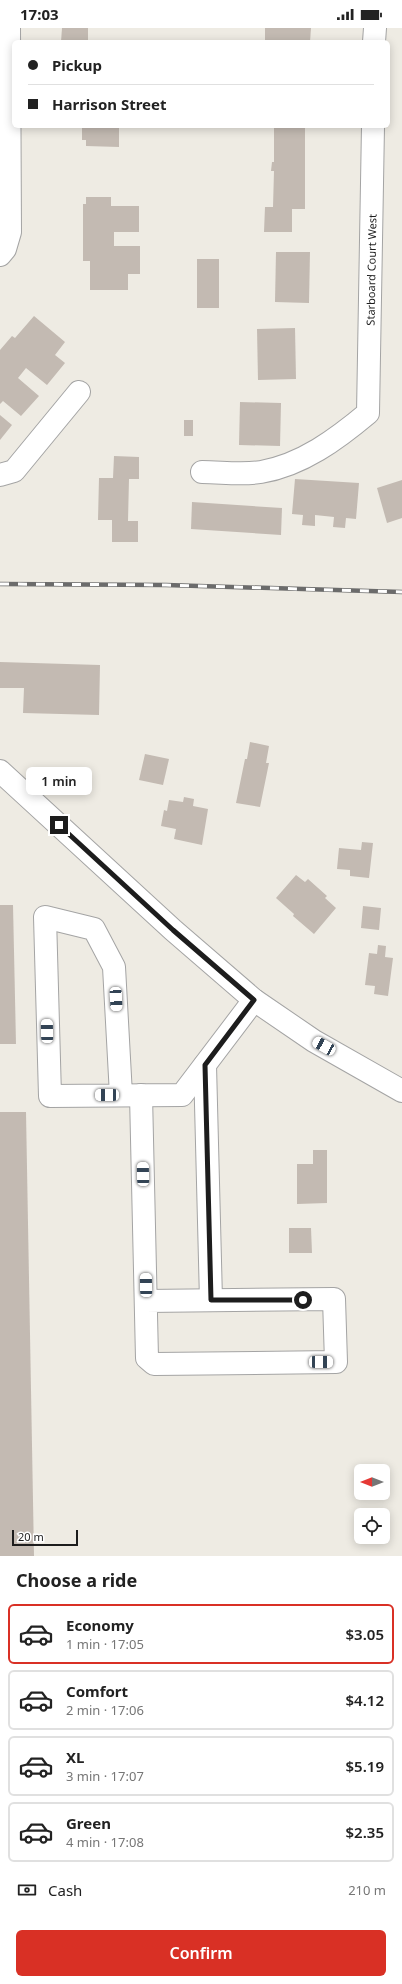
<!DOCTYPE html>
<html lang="en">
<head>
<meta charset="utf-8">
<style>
  :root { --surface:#fff; --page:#f2f2f2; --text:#222; --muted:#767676; --line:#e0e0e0; --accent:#d93025 }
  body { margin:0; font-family:"Noto Sans",sans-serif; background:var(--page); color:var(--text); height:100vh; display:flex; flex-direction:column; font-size:15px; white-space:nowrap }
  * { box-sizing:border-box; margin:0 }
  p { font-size:13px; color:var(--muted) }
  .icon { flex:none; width:22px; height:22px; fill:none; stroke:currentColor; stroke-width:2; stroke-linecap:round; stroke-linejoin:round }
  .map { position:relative; height:1528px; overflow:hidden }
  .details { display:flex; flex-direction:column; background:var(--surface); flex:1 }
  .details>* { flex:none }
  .banner { position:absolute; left:12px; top:12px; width:378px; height:88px; border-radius:6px; box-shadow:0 2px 10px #0003; display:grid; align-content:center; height:88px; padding:0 16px; background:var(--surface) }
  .needle { width:26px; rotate:270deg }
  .fabs { position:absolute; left:354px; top:1436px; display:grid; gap:8px }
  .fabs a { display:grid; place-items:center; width:36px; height:36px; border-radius:6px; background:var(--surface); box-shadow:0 2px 10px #0003; font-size:20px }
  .scale { position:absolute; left:12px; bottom:10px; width:66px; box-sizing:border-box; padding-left:4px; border:2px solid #1d1d1d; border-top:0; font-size:11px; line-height:14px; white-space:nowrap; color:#1d1d1d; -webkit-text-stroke:3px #fff; paint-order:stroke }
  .end { position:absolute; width:18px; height:18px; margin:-9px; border:5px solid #1d1d1d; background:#fff; box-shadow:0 0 0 2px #fff }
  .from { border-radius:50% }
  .bubble { position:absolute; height:28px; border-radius:6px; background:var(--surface); box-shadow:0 2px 10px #0003; font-size:13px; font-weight:600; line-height:28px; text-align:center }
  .car { position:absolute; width:12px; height:24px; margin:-12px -6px; border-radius:5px; box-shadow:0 0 3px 1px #0007; background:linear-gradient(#fff 24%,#345 0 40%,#fff 0 76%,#345 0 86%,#fff 0) }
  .banner b { display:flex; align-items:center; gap:14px; height:38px; font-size:15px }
  .banner b+b { border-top:1px solid var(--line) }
  .banner i { width:10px; height:10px; background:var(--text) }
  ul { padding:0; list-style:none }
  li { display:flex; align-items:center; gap:12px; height:60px; margin:0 8px 6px; padding:0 8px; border:2px solid var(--line); border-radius:6px }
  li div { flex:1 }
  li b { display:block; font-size:15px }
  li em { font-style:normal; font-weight:600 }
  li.on { border-color:var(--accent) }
  li>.icon { width:36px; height:36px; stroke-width:1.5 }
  h2 { padding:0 16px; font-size:18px; line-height:48px }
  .pay { display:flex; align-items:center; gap:10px; height:44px; padding:0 16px; font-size:15px }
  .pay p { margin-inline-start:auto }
  .action { display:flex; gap:8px; margin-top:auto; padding:8px 16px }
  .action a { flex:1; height:46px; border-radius:6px; background:var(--accent); color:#fff; font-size:16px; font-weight:600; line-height:46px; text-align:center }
  .status { display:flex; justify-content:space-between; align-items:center; height:28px; padding:0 20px; background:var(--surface); direction:ltr }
  .status svg { height:11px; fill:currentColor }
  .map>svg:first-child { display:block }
</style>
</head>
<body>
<div class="status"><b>17:03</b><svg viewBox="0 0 49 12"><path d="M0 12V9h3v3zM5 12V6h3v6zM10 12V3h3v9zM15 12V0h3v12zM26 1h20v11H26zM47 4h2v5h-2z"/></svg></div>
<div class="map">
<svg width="402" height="1528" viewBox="0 0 402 1528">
  <rect width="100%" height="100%" fill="#eeebe3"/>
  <g fill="#c3bab2">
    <path d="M62 0H88V14H61Z"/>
    <path d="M265 0H311L310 14H265Z"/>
    <path d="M82 98H119V119L86 118V112H82Z"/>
    <path d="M274 98H305V181H292V204H264L265 179H273L274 143H271L272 134H274Z"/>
    <path d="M86 169H111V178H139V204H114V218H140V246H128V262H90V233H83V176H86Z"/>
    <path d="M276 224H310L309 275 275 274Z"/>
    <rect x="197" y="231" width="22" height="49"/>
    <path d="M34 288 65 314 55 327 65 335 47 357 26 340 18 350 39 368 21 388 3 373 0 376V322L12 308 15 310Z"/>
    <path d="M295 300 296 351 258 352 257 301Z"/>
    <path d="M240 374 281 375 280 418 239 417Z"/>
    <path d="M0 387 12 397 0 412Z"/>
    <rect x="184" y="392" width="9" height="16"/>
    <path d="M114 428 139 429V451H129L128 493H138V514H112V492H98L99 450H113Z"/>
    <path d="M295 451 359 455 356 491 346 490 345 500 333 499 334 489 315 487V498L302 497 303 487 292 486Z"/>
    <path d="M402 452V490L387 495 377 460Z"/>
    <path d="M192 474 282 480 281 507 191 501Z"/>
    <path d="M0 634 100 637 99 687 23 685 24 660H0Z"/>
    <path d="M250 714 269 718 266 735H269L260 779 236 775 245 731H247Z"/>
    <path d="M145 726 169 731 163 757 139 752Z"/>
    <path d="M184 769 194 771 193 778 208 781 202 817 174 811 176 801 161 798 164 782 167 783 169 772 183 774Z"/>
    <path d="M362 814 373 815 369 850 350 848V842L337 841 339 820 361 822Z"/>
    <path d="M296 847 305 854 308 851 327 868 325 870 336 880 314 906 293 888 294 886 276 870Z"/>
    <path d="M0 877H13L16 1016H0Z"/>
    <path d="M363 878 381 880 379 902 361 900Z"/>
    <path d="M378 917 386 918 385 929 393 930 388 968 374 966 375 958 365 957 369 925 377 926Z"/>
    <path d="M0 1084H26L34 1528H0Z"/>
    <path d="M313 1122H327V1175L297 1176V1136H313Z"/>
    <path d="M289 1200H311L312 1225H289Z"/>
  </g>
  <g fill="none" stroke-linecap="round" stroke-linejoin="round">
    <g stroke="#a4a4a4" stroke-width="24">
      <g id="minor">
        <path d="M374 14 375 0"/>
        <path d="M0 227 5 221 10 204 9 0"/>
        <path id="s1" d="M202 444C221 444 242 447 261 444 302 437 337 411 368 385L373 98"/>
        <path d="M0 447 14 443 79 364"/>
        <path d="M0 743 173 902 254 972 314 1013 402 1063"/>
        <path d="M205 1037 211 1272"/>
        <path d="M121 1067 114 939 94 901 45 889 50 1068 182 1067 254 972"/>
        <path d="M141 1067 147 1330 154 1336 336 1334 334 1271 146 1273"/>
      </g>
    </g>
    <use href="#minor" stroke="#fff" stroke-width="22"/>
    <g stroke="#6b6b6b" stroke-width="4.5">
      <path id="rail" d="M0 556 166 557 402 564"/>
    </g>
    <use href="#rail" stroke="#fff" stroke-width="3" stroke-dasharray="9" stroke-linecap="butt"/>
  </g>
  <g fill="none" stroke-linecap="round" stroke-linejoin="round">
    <path stroke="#1d1d1d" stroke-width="5" d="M59 797 173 902 254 972 205 1037 211 1272H303"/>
  </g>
  <g text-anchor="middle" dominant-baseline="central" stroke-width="4" stroke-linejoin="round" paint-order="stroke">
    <g font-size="11" fill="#1d1d1d" stroke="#fff">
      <text stroke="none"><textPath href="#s1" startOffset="326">Starboard Court West</textPath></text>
    </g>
  </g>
</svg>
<div class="fabs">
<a><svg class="needle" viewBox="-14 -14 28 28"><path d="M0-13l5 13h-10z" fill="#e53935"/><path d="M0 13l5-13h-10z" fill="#767676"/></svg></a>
<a><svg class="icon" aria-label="locate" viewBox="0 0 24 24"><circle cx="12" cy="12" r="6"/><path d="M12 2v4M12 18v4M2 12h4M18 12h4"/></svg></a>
</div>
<div class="scale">20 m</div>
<i class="end from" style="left:303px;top:1272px"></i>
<i class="end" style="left:59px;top:797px"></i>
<div class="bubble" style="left:26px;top:739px;width:66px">1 min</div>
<i class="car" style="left:116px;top:971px;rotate:177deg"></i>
<i class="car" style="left:47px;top:1003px;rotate:359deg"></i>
<i class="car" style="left:324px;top:1018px;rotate:299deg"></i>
<i class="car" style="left:107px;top:1067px;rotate:270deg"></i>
<i class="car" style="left:143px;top:1146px;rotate:359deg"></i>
<i class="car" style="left:146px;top:1257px;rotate:359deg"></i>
<i class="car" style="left:321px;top:1334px;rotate:90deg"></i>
<div class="banner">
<b><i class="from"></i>Pickup</b>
<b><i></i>Harrison Street</b>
</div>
</div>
<section class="details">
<h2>Choose a ride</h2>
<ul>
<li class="on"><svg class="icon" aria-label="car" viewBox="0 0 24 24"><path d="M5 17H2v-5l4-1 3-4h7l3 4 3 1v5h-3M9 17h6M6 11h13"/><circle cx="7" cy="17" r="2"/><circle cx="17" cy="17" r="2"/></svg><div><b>Economy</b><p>1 min · 17:05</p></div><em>$3.05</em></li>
<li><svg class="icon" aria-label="car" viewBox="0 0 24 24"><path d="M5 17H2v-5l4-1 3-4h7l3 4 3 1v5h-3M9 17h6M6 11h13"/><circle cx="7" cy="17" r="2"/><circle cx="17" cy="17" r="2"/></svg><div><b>Comfort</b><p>2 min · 17:06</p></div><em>$4.12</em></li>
<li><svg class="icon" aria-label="car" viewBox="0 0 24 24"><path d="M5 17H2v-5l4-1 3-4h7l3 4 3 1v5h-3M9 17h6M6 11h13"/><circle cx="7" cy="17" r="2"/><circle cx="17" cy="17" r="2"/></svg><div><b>XL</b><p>3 min · 17:07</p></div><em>$5.19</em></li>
<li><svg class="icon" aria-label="car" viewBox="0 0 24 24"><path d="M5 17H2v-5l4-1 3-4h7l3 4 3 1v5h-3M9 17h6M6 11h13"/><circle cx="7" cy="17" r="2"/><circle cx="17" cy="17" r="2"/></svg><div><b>Green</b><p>4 min · 17:08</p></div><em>$2.35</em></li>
</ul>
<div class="pay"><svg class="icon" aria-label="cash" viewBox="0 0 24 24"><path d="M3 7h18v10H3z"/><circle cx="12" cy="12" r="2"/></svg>Cash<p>210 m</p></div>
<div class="action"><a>Confirm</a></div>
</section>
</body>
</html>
